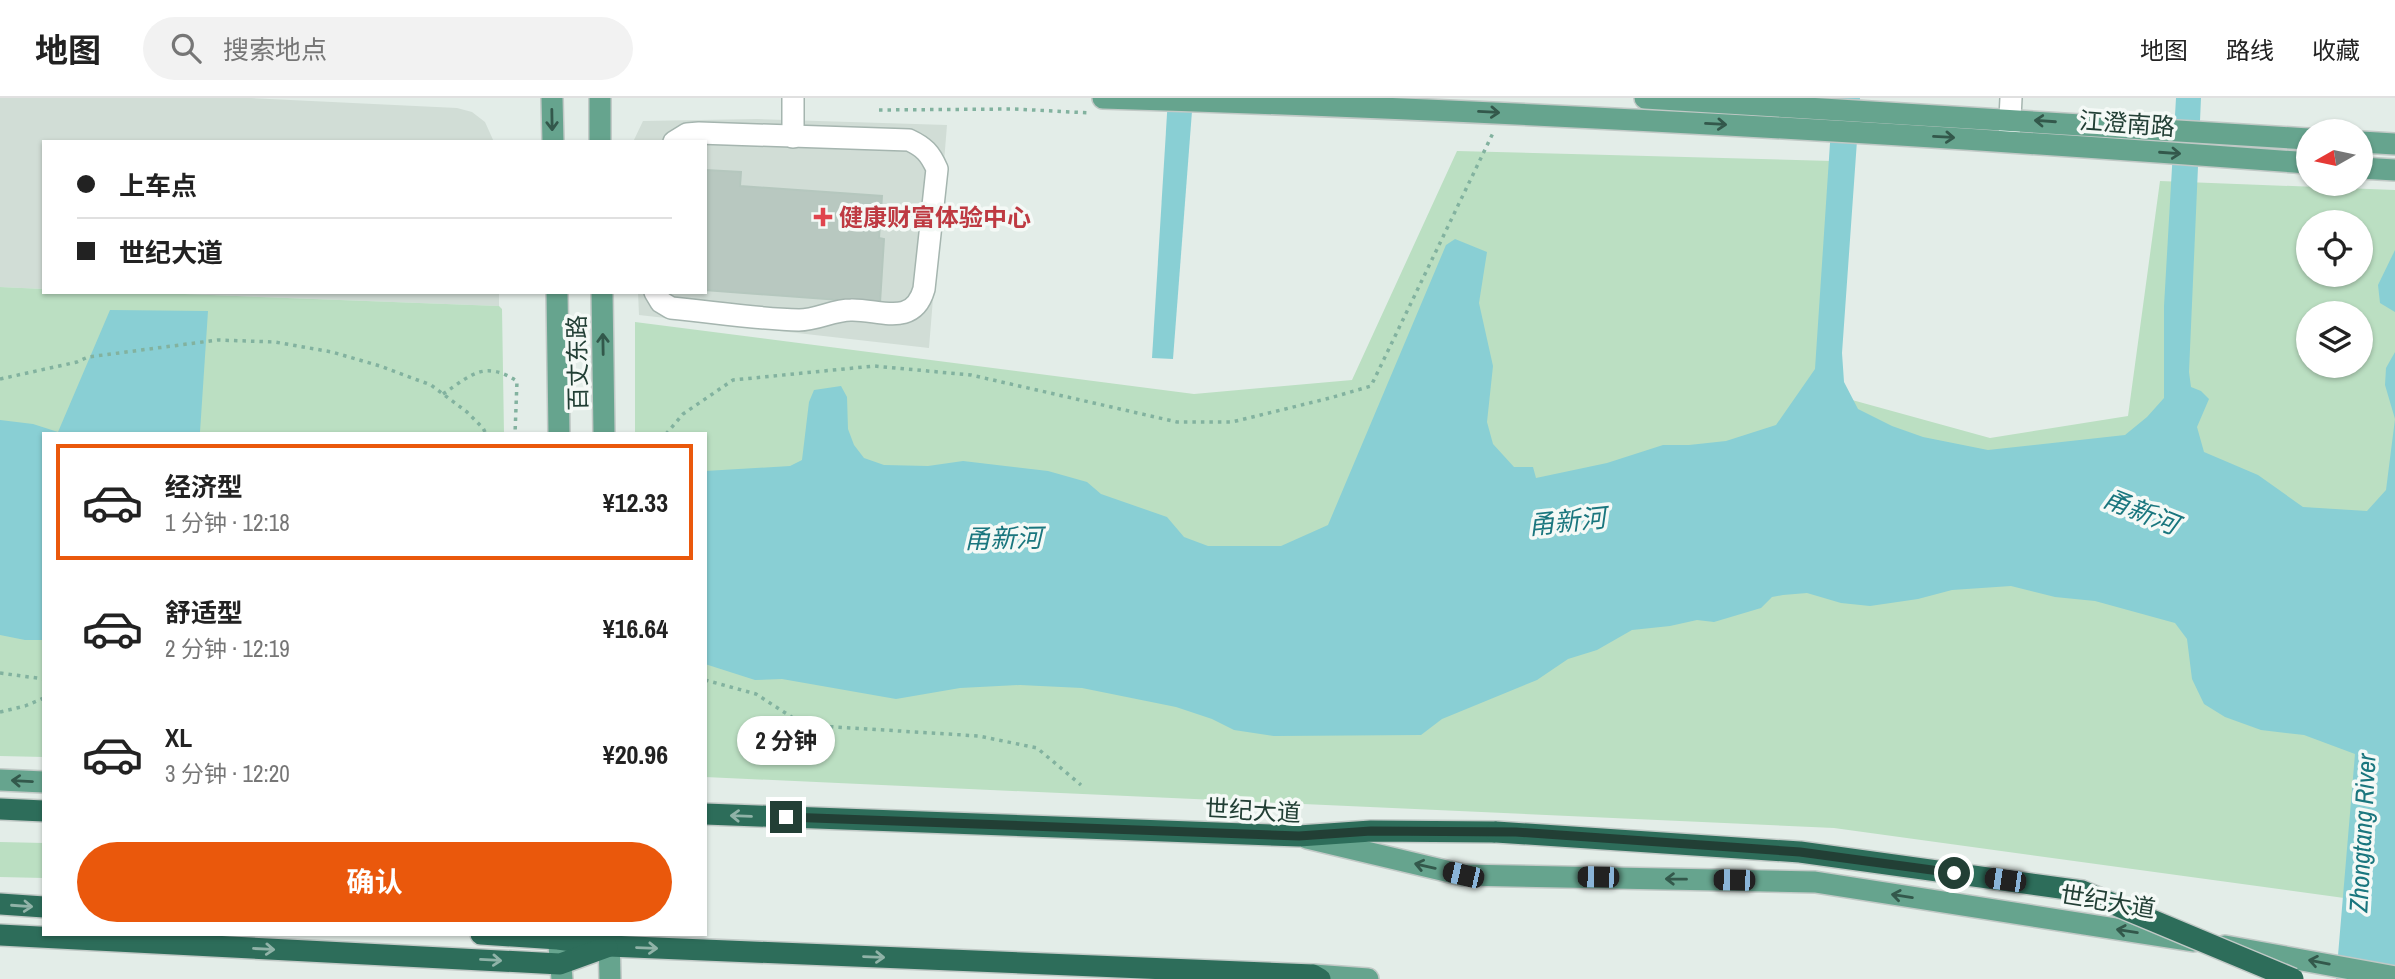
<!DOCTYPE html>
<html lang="zh">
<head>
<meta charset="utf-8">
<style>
  :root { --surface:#fff; --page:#f2f2f2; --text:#222; --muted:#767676; --line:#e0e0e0; --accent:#ea580c }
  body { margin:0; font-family:"Archivo Narrow","Noto Sans SC",sans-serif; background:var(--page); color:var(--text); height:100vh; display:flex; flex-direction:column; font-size:26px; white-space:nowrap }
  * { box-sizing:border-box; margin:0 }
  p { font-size:23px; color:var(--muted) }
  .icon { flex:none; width:38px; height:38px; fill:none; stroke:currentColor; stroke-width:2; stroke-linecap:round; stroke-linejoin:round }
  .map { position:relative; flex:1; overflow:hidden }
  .panel { position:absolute; left:42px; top:334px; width:665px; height:504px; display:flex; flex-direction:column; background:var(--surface); border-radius:0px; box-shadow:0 2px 5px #0004 }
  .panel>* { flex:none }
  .top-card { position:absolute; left:42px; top:42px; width:665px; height:154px; border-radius:0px; box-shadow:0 2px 5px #0004; display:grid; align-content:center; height:154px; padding:0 35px; background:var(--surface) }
  .needle { width:46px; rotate:261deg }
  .controls { position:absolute; left:2296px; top:21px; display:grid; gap:14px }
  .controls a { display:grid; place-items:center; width:77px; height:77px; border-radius:50%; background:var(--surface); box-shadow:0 2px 5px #0004; font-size:35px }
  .end { position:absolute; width:32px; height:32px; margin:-16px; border:9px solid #223f35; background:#fff; box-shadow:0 0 0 4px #fff }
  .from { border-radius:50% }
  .bubble { position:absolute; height:49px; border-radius:24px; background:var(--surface); box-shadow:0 2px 5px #0004; font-size:23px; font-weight:700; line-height:49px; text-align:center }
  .car { position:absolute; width:21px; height:42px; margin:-21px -10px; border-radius:9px; box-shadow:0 0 5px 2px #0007; background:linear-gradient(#222 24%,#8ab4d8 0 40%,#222 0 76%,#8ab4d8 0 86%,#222 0) }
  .top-card b { display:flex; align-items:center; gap:24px; height:66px; font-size:26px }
  .top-card b+b { border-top:2px solid var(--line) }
  .top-card i { width:18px; height:18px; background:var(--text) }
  ul { padding:12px 0 0; list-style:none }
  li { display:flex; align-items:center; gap:21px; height:116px; margin:0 14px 10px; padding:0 21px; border:4px solid transparent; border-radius:0px }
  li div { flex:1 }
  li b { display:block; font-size:26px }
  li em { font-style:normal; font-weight:700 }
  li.on { border-color:var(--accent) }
  li>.icon { width:63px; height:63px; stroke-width:1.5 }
  .button { display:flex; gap:14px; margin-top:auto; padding:14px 35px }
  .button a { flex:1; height:80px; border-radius:42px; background:var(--accent); color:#fff; font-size:28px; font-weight:700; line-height:80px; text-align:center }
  header { display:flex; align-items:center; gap:42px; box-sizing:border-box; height:98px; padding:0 35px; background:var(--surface); border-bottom:2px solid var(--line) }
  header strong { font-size:33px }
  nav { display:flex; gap:38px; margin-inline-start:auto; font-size:24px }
  .search { width:490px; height:63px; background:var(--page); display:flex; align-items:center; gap:18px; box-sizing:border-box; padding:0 24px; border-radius:38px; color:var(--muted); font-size:26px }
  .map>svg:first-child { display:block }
</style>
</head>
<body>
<header>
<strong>地图</strong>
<div class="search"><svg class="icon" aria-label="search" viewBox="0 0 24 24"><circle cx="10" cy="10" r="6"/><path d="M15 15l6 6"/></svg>搜索地点</div>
<nav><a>地图</a><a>路线</a><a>收藏</a></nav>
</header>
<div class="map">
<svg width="2395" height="881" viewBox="0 0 2395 881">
  <rect width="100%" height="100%" fill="#e3ede8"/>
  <g fill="#d1ddd6">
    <path d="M0 0H251L457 10 472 14 485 24 494 44H44V191L0 189Z"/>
    <path d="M757 21 947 27 929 250 639 217 638 194H705V44H633L643 23Z"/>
    <path d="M133 194H499V208Z"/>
  </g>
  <g fill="#bbdfc2" fill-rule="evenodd">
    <path d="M1457 53 1832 63 1834 297 1990 340 2128 318 2160 83 2395 92V807L1834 730 705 679V336H635V224L1194 296 1352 282ZM2308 124H2361V177H2308ZM2308 215H2361V268H2308Z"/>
    <path d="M0 189 44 191V194H133L499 208 502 211 504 336H44V659L0 658Z"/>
    <path d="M0 744 44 745V780L0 779Z"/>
  </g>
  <g fill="#89cfd4">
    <path d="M1168 0H1193L1173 261 1152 260Z"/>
    <path d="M1833 0H1860L1842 255 1844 284 1858 311 1892 328 1923 339 1988 352 2125 337 2147 319 2164 300V208L2176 0H2201L2189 274 2191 289 2201 293 2209 301 2197 329 2204 354 2258 377 2303 409 2367 413 2386 392 2395 321 2385 287 2386 270 2395 254V881H2336L2355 656 2304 637 2261 632 2225 619 2204 606 2192 581 2187 541 2175 525 2095 503 2055 499 2011 488 1952 492 1918 501 1870 508 1841 505 1807 495 1783 497 1772 499 1761 510 1714 524 1697 522 1670 528 1632 532 1597 552 1568 561 1537 582 1442 621 1421 637 1274 638 1234 632 1212 621 1176 609 1082 590 1020 587 960 590 896 601 782 581 755 582 705 566V373L790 368 802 362 809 304 814 292 841 288 847 299 848 331 854 347 864 360 884 367 928 368 963 363 1048 373 1087 384 1101 396 1167 419 1184 439 1208 448H1281L1328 427 1446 147 1455 141 1487 154 1479 205 1493 268 1487 324 1493 346 1514 369H1533L1536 380 1607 365 1663 347H1689L1726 343 1776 327 1815 271Z"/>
    <path d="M2395 152V214L2380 205 2378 187Z"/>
    <path d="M110 212 208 213 200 334 221 336H44V542H25L0 537V322L33 326 58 334Z"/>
  </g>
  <path fill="#b8c8c0" stroke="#b5c7be" stroke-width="2" d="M705 72 741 74 740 88 882 98 879 140 884 141 880 205 705 192Z"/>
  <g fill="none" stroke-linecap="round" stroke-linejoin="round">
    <g stroke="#a5b5af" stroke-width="24">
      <g id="minor">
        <path d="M793 39V0"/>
        <path d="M2009 40 2011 0"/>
        <path d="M655 194 661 204 671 210C713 214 756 221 799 222 817 222 833 212 851 212 879 211 913 230 924 191L937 71C930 55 924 49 909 42L699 35 687 36 674 44"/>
      </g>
    </g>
    <g stroke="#c1c9c6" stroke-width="24">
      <g id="major">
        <path d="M552 0 553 44"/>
        <path d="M600 0V44"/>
        <path d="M1103 0C1505 12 1907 35 2308 65"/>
        <path d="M1645 0 2308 41"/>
        <path d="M2361 44 2395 46"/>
        <path d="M2361 70 2395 72"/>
        <path d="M557 194 559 336"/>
        <path d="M602 194 604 336"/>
        <path d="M0 682 44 684"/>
        <path d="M1307 740 1463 777 1815 784 2193 843"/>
        <path d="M558 836 562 881"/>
        <path d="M609 836 610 881"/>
        <path d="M2225 848 2395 879"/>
        <path d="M1313 877 1368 881"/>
      </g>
    </g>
    <g stroke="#c1c9c6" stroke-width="24">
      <g id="highway">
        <path d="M0 711 44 713"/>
        <path d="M705 716 1299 738 1371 733 1496 734"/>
        <path d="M0 806 44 809"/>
        <path d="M481 836 558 841 609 848 1313 877 1320 881"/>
        <path d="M0 837 560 866 607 849"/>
      </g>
    </g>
    <g stroke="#82b29f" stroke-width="3.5" stroke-dasharray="3.5 5" stroke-linecap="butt">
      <path d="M879 12 1014 11 1091 15"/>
      <path d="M0 281 77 264 88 259 218 242 275 244 332 254 380 268 431 287 467 314 483 330 486 336"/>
      <path d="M443 296C471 277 484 262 517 283L515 336"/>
      <path d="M666 336 683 316 733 282 874 268 971 277 1177 324H1232L1330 300 1371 288 1493 35"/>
      <path d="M0 575 44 581"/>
      <path d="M705 582 756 596 804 627 979 638 1037 650 1081 687"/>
      <path d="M0 614 25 608 44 600"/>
    </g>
    <use href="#minor" stroke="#fff" stroke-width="21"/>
    <use href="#major" stroke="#66a48e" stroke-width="21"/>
    <use href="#highway" stroke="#2d6d5a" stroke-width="21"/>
    <g stroke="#c1c9c6" stroke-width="24" stroke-linecap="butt">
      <path id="highway-bridge" d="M1496 734 1800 754 2082 793 2293 881"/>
    </g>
    <use href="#highway-bridge" stroke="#2d6d5a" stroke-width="21"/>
  </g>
  <defs><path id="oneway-shaft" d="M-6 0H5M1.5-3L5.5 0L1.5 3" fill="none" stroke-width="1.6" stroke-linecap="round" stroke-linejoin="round" transform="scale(1.75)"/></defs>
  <g stroke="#33584b">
    <use href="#oneway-shaft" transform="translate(1489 14) rotate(3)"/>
    <use href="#oneway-shaft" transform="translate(552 22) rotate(89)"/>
    <use href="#oneway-shaft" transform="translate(2045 23) rotate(-176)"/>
    <use href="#oneway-shaft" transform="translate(1716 26) rotate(3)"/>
    <use href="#oneway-shaft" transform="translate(1944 39) rotate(3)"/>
    <use href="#oneway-shaft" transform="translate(2170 55) rotate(4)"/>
    <use href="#oneway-shaft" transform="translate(603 246) rotate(-91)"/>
    <use href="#oneway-shaft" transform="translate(22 683) rotate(-177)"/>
    <use href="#oneway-shaft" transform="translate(1425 768) rotate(-167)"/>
    <use href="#oneway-shaft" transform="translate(1676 781) rotate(-179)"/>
    <use href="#oneway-shaft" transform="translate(1902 798) rotate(-171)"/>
    <use href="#oneway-shaft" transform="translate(2127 833) rotate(-171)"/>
    <use href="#oneway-shaft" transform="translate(2319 864) rotate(-169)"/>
  </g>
  <g stroke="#90b3a8">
    <use href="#oneway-shaft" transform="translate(741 718) rotate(-178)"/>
    <use href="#oneway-shaft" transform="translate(22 808) rotate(4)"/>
    <use href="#oneway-shaft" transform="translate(647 850) rotate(2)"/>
    <use href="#oneway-shaft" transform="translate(264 851) rotate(3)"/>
    <use href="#oneway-shaft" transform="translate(874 859) rotate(2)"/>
    <use href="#oneway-shaft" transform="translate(491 862) rotate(3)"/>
  </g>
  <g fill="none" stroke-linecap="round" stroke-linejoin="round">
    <path stroke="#223f35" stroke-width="9" d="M786 719 1299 738 1371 733 1516 734 1800 754 1954 775"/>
  </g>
  <path fill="#e0444e" stroke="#f4f9f6" stroke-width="2.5" d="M819.5 108.5h7v7h7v7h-7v7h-7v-7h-7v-7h7z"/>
  <g text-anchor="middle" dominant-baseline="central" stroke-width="7" stroke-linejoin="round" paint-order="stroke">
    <g font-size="24" fill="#223f35" stroke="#f4f9f6">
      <text transform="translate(2127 25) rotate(4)">江澄南路</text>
      <text transform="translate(577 265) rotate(-91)">百丈东路</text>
      <text transform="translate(1253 712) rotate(3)">世纪大道</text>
      <text transform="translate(2108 803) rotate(9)">世纪大道</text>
    </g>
    <g font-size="24" font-weight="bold" fill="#be3a42" stroke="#f4f9f6" text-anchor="start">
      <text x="839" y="119">健康财富体验中心</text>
    </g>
    <g font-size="26" font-style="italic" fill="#1a767e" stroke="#f4f9f6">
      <text transform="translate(2141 413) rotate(22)">甬新河</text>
      <text transform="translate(1567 423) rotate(-6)">甬新河</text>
      <text transform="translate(1003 440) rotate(-1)">甬新河</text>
      <text transform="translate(2362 735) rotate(-87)">Zhongtang River</text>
    </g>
  </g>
</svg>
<div class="controls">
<a><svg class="needle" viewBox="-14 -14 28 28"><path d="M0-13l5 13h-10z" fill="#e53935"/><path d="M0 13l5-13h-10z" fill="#767676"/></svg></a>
<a><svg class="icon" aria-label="locate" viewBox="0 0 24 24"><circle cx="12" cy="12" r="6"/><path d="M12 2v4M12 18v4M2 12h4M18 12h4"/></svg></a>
<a><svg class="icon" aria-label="layers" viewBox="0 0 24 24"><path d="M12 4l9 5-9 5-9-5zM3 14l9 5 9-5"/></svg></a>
</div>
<i class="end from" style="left:1954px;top:775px"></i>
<i class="end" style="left:786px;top:719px"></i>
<div class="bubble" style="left:737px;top:618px;width:98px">2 分钟</div>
<i class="car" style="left:1463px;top:777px;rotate:283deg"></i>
<i class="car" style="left:1598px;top:779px;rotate:271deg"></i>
<i class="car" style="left:1734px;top:782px;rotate:271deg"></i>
<i class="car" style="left:2005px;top:782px;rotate:278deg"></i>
<div class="top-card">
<b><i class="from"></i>上车点</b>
<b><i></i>世纪大道</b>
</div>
<section class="panel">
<ul>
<li class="on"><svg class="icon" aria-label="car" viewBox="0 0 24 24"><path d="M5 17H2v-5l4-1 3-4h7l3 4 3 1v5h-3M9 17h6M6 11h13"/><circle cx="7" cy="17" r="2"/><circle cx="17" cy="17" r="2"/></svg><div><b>经济型</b><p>1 分钟 · 12:18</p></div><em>¥12.33</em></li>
<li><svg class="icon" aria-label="car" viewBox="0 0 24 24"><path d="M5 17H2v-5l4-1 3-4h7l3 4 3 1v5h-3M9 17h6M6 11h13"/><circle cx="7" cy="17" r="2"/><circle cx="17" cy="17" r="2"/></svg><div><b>舒适型</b><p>2 分钟 · 12:19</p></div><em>¥16.64</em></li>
<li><svg class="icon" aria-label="car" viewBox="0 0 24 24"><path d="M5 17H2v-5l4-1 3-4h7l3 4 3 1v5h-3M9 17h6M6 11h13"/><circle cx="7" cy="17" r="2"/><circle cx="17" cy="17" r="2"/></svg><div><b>XL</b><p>3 分钟 · 12:20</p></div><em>¥20.96</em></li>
</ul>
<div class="button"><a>确认</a></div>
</section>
</div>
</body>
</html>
